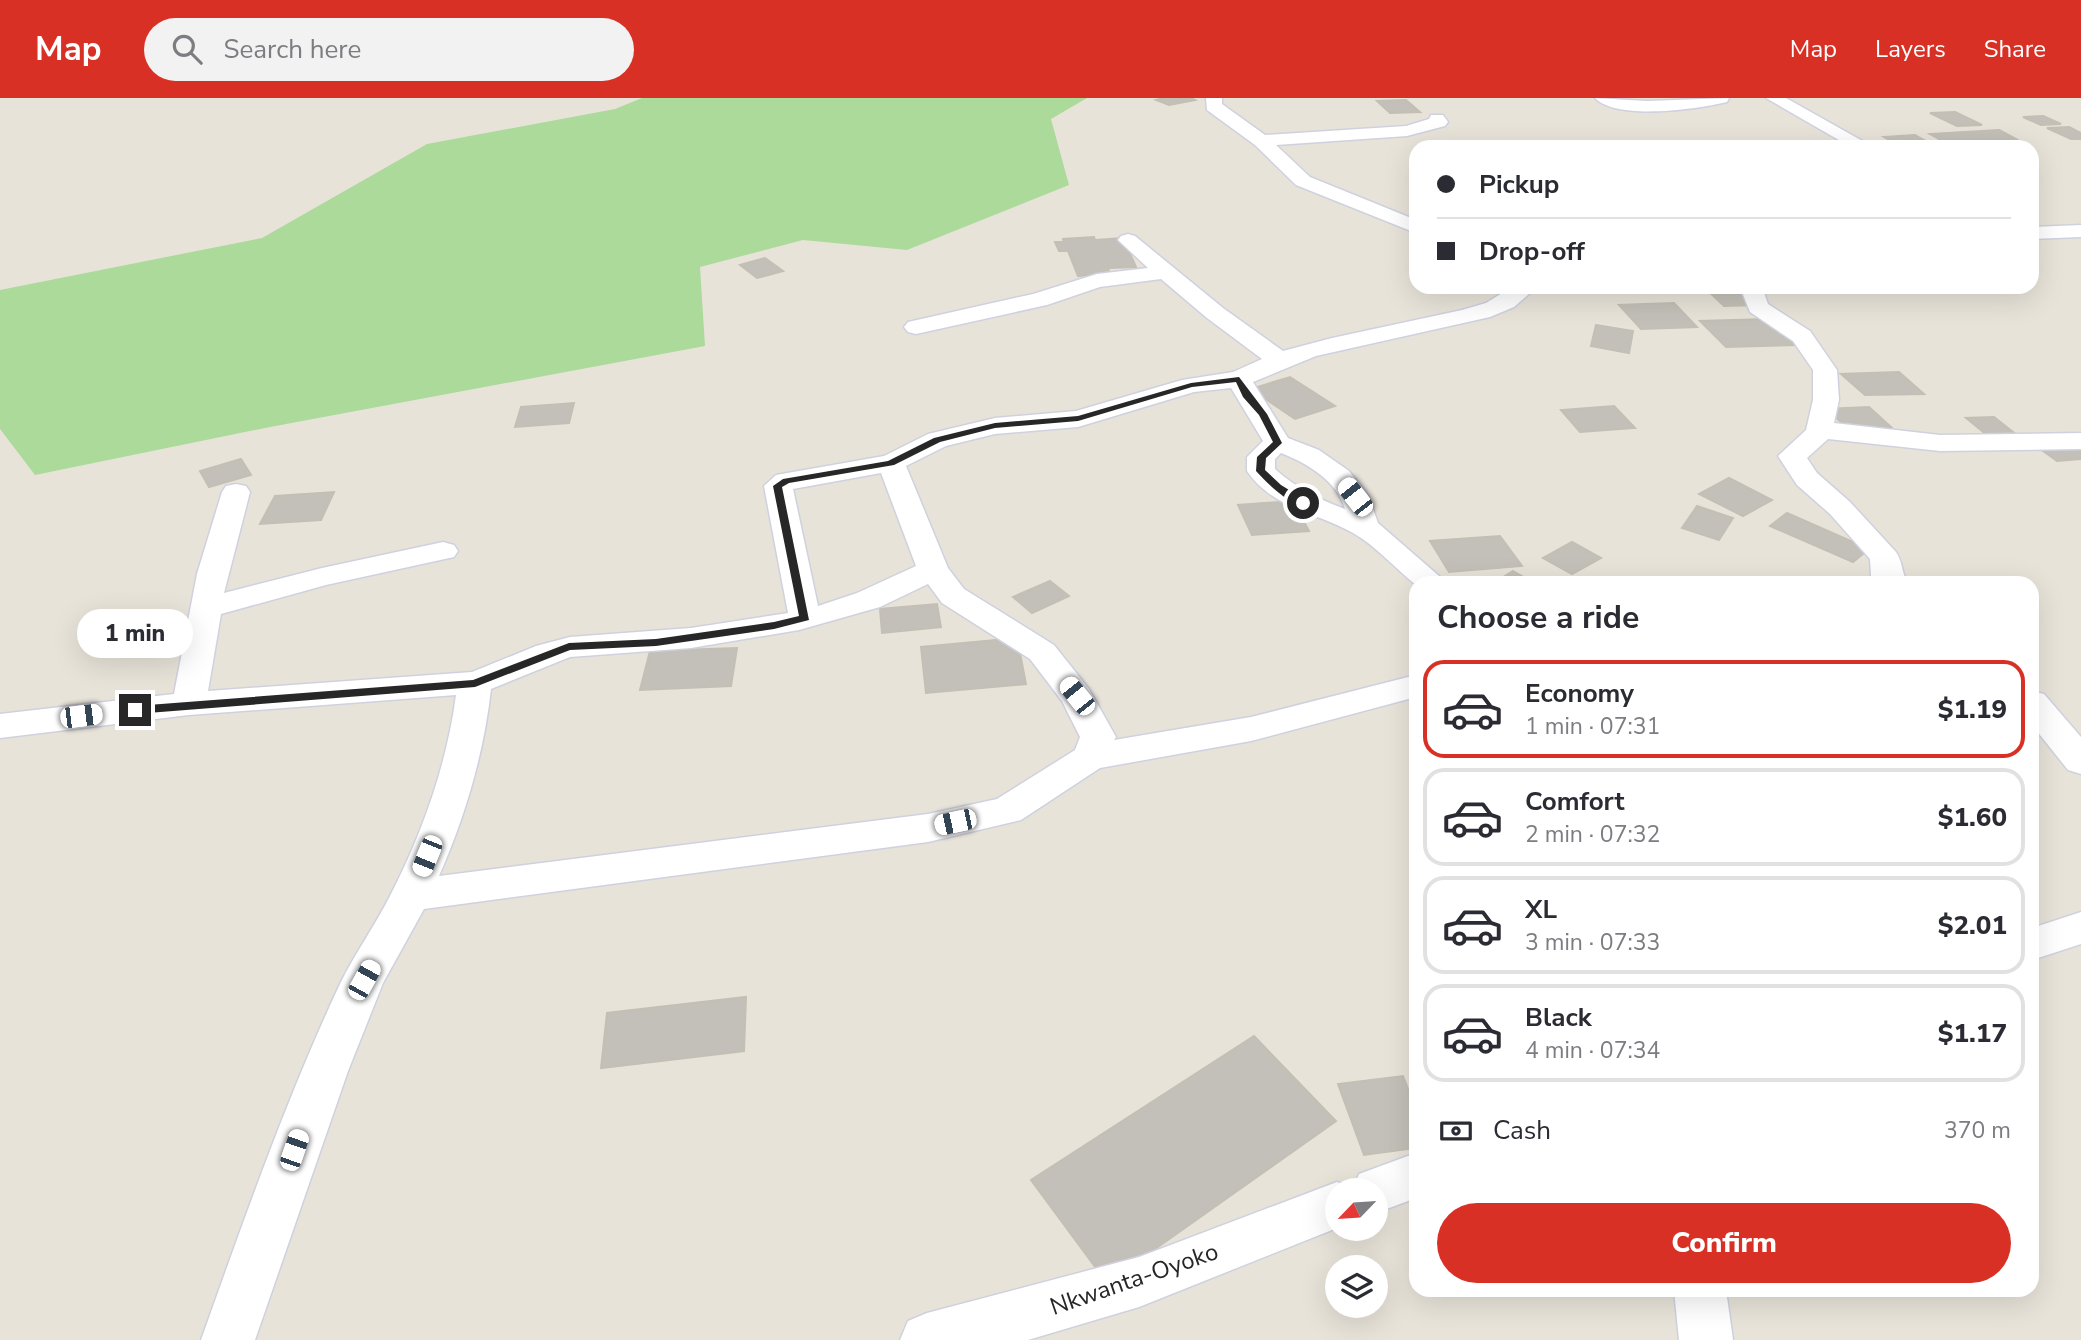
<!DOCTYPE html>
<html lang="en">
<head>
<meta charset="utf-8">
<style>
  :root { --surface:#fff; --page:#f2f2f3; --text:#2b2b33; --muted:#7c7c81; --line:#e1e1e2; --accent:#d93025 }
  body { margin:0; font-family:"Nunito Sans",sans-serif; background:var(--page); color:var(--text); height:100vh; display:flex; flex-direction:column; font-size:26px; white-space:nowrap }
  * { box-sizing:border-box; margin:0 }
  p { font-size:23px; color:var(--muted) }
  .icon { flex:none; width:38px; height:38px; fill:none; stroke:currentColor; stroke-width:2; stroke-linecap:round; stroke-linejoin:round }
  .map { position:relative; flex:1; overflow:hidden }
  .side { position:absolute; left:1409px; top:478px; width:630px; height:721px; display:flex; flex-direction:column; background:var(--surface); border-radius:21px; box-shadow:0 7px 28px #0002 }
  .side>* { flex:none }
  .top-card { position:absolute; left:1409px; top:42px; width:630px; height:154px; border-radius:21px; box-shadow:0 7px 28px #0002; display:grid; align-content:center; height:154px; padding:0 28px; background:var(--surface) }
  .needle { width:46px; rotate:245deg }
  .fabs { position:absolute; left:1325px; top:1080px; display:grid; gap:14px }
  .fabs a { display:grid; place-items:center; width:63px; height:63px; border-radius:50%; background:var(--surface); box-shadow:0 7px 28px #0002; font-size:35px }
  .end { position:absolute; width:32px; height:32px; margin:-16px; border:9px solid #272727; background:#fff; box-shadow:0 0 0 4px #fff }
  .from { border-radius:50% }
  .bubble { position:absolute; height:49px; border-radius:24px; background:var(--surface); box-shadow:0 7px 28px #0002; font-size:23px; font-weight:800; line-height:49px; text-align:center }
  .car { position:absolute; width:21px; height:42px; margin:-21px -10px; border-radius:9px; box-shadow:0 0 5px 2px #0007; background:linear-gradient(#fff 24%,#345 0 40%,#fff 0 76%,#345 0 86%,#fff 0) }
  .top-card b { display:flex; align-items:center; gap:24px; height:66px; font-size:26px }
  .top-card b+b { border-top:2px solid var(--line) }
  .top-card i { width:18px; height:18px; background:var(--text) }
  ul { padding:0; list-style:none }
  li { display:flex; align-items:center; gap:21px; height:98px; margin:0 14px 10px; padding:0 14px; border:4px solid var(--line); border-radius:21px }
  li div { flex:1 }
  li b { display:block; font-size:26px }
  li em { font-style:normal; font-weight:800 }
  li.selected { border-color:var(--accent) }
  li>.icon { width:63px; height:63px; stroke-width:1.5 }
  h2 { padding:0 28px; font-size:32px; line-height:84px }
  .pay { display:flex; align-items:center; gap:18px; height:77px; padding:0 28px; font-size:26px }
  .pay p { margin-inline-start:auto }
  .action { display:flex; gap:14px; margin-top:auto; padding:14px 28px }
  .action a { flex:1; height:80px; border-radius:42px; background:var(--accent); color:#fff; font-size:28px; font-weight:800; line-height:80px; text-align:center }
  header { display:flex; align-items:center; gap:42px; box-sizing:border-box; height:98px; padding:0 35px; background:var(--accent); color:#fff }
  header strong { font-size:33px }
  nav { display:flex; gap:38px; margin-inline-start:auto; font-size:24px }
  .search { width:490px; height:63px; background:var(--page); display:flex; align-items:center; gap:18px; box-sizing:border-box; padding:0 24px; border-radius:38px; color:var(--muted); font-size:26px }
  .map>svg:first-child { display:block }
</style>
</head>
<body>
<header>
<strong>Map</strong>
<div class="search"><svg class="icon" aria-label="search" viewBox="0 0 24 24"><circle cx="10" cy="10" r="6"/><path d="M15 15l6 6"/></svg>Search here</div>
<nav><a>Map</a><a>Layers</a><a>Share</a></nav>
</header>
<div class="map">
<svg width="2081" height="1242" viewBox="0 0 2081 1242">
  <rect width="100%" height="100%" fill="#e8e3d9"/>
  <path fill="#abda9b" d="M642 0H1087L1051 21 1069 87 907 152 803 142 700 169 705 248 270 329 35 377 0 331V192L262 140 427 46 615 11Z"/>
  <g fill="#c3c0b9" stroke="#c3bfb4" stroke-width="2">
    <path d="M1163 0H1191L1195 2 1169 7 1156 2Z"/>
    <path d="M1406 2 1420 14 1390 15 1377 3Z"/>
    <path d="M1955 14 1982 27 1957 28 1930 15Z"/>
    <path d="M2043 18 2061 26 2041 27 2023 19Z"/>
    <path d="M2069 29 2081 35V41H2071L2047 30Z"/>
    <path d="M1999 32 2016 41 1946 45 1930 36Z"/>
    <path d="M1915 37 1931 46 1900 48 1884 39Z"/>
    <path d="M1094 139 1095 142 1123 140 1136 169 1108 170 1110 176 1078 178 1068 153H1059L1055 144H1064L1063 141Z"/>
    <path d="M765 160 783 173 757 180 740 167Z"/>
    <path d="M1704 189H1738L1757 207 1724 208Z"/>
    <path d="M1674 205 1697 229 1641 231 1619 207Z"/>
    <path d="M1768 221 1796 247 1726 249 1700 223Z"/>
    <path d="M1596 227 1633 233 1629 255 1591 248Z"/>
    <path d="M1899 274 1924 296 1865 297 1841 276Z"/>
    <path d="M1290 279 1335 308 1295 321 1251 291Z"/>
    <path d="M574 305 569 325 515 329 521 309Z"/>
    <path d="M1614 308 1635 330 1580 334 1561 312Z"/>
    <path d="M1869 309 1891 329 1847 330 1827 311Z"/>
    <path d="M1994 319 2022 341 1993 342 1966 320Z"/>
    <path d="M2039 350H2081V361L2057 363Z"/>
    <path d="M241 361 251 377 209 389 200 373Z"/>
    <path d="M1729 380 1772 402 1743 418 1699 396Z"/>
    <path d="M334 394 321 422 260 426 275 398Z"/>
    <path d="M1293 403 1309 433 1252 437 1238 407Z"/>
    <path d="M1697 408 1733 420 1719 442 1682 430Z"/>
    <path d="M1787 415 1869 451 1853 464 1770 428Z"/>
    <path d="M1500 438 1522 468 1449 474 1430 443Z"/>
    <path d="M1572 444 1601 460 1572 476 1543 460Z"/>
    <path d="M1513 473 1534 485H1494Z"/>
    <path d="M1050 483 1069 498 1032 515 1013 499Z"/>
    <path d="M937 506 941 529 882 535 880 511Z"/>
    <path d="M1017 540 1026 586 926 595 921 549Z"/>
    <path d="M737 550 731 588 640 592 650 553Z"/>
    <path d="M746 899 744 953 601 970 607 915Z"/>
    <path d="M1254 938 1336 1023 1107 1185 1031 1082Z"/>
    <path d="M1403 978 1416 1011V1050L1364 1057 1338 986Z"/>
  </g>
  <g fill="none" stroke-linecap="round" stroke-linejoin="round">
    <g stroke="#cfd1df" stroke-width="3">
      <g id="minor">
        <path d="M1206 0H1222V6L1265 37 1406 28 1429 21 1431 17H1443L1448 24 1445 28 1407 38 1276 47 1310 79 1416 122V135L1296 87 1255 47 1207 12Z"/>
        <path d="M1595 0 1647 3 1729 0 1727 4C1698 11 1617 23 1595 0Z"/>
        <path d="M1766 0H1786L1873 49H1851Z"/>
        <path d="M2081 127V139L2032 141V129Z"/>
        <path d="M1128 136 1135 138 1223 210 1283 253 1332 240 1462 212 1486 205 1512 189H1537L1514 209 1490 219 1316 258 1253 284 1288 340 1319 352 1349 373 1368 397 1378 425 1447 485H1416V487C1396 471 1376 448 1353 435 1316 414 1273 411 1247 373V359L1263 343 1231 290 1194 294 1078 329 995 336 946 348 906 368 948 470 964 491 1054 547 1089 591 1116 639 1114 642 1251 619 1416 577V599L1251 643 1100 670 1021 722 928 744 424 811 383 885 348 973 255 1242H201C244 1122 286 1001 340 886 355 855 375 828 390 798 422 736 447 666 456 597L189 617 0 640V616L174 596 197 476 222 394 226 388 236 386 246 388 250 394 224 495 322 470 443 444 454 447 458 453 454 459 326 487 221 516 208 593 472 574 536 548 570 539 691 530 788 515 764 388 776 377 884 358 928 336 995 320 1076 313 1182 282 1233 274 1262 261 1207 220 1161 181 1100 189 1047 207 916 236 908 234 904 229 908 224 1033 196 1097 176 1148 170 1118 142 1121 138ZM1281 355C1307 365 1337 383 1345 411 1318 401 1296 390 1275 371V361ZM881 375 916 468 857 495 818 508 793 391ZM928 486 942 505 1030 561 1062 603 1080 639 1075 652 997 701 928 716 439 778C465 719 484 655 491 591L570 559 691 550 799 532 880 509Z"/>
        <path d="M1740 189H1762L1768 206 1810 233 1837 272 1839 302 1834 325 1940 337 2081 335V351L1940 353 1828 341 1807 360 1817 375 1850 404 1896 454C1903 464 1901 474 1908 485H1875L1871 478 1870 461 1830 416 1797 387 1778 358 1806 332 1813 302V272L1793 243 1750 214Z"/>
        <path d="M2032 593 2044 596 2081 639V676L2068 672 2032 627Z"/>
        <path d="M2081 814V846L2032 862V830Z"/>
        <path d="M1416 1055V1100L1376 1115V1092H1337V1130L1139 1209 1028 1242H900L908 1223 927 1215 1139 1159 1337 1084 1353 1090 1359 1076Z"/>
        <path d="M1674 1192H1726L1733 1242H1679Z"/>
      </g>
    </g>
    <use href="#minor" fill="#fff" fill-rule="evenodd"/>
  </g>
  <path fill="#272727" d="M1239 279 1267 316 1282 345 1266 360 1265 372 1281 387 1307 403V407C1289 408 1267 385 1256 373L1257 359 1273 344 1259 317 1243 299 1236 284 1192 289 1078 323 995 330 940 344 894 367 789 385 782 389 809 522 774 531 656 548 570 552 475 589 135 616 129 612 135 608 473 582 569 545 656 541 774 524 799 518 773 388 783 381 888 363 934 340 995 325 1078 318 1191 285Z"/>
  <g text-anchor="middle" dominant-baseline="central" stroke-width="5" stroke-linejoin="round" paint-order="stroke">
    <g font-size="24" fill="#272727" stroke="#fff">
      <text transform="translate(1134 1181) rotate(-19)">Nkwanta-Oyoko</text>
    </g>
  </g>
</svg>
<div class="fabs">
<a><svg class="needle" viewBox="-14 -14 28 28"><path d="M0-13l5 13h-10z" fill="#e53935"/><path d="M0 13l5-13h-10z" fill="#7c7c81"/></svg></a>
<a><svg class="icon" aria-label="layers" viewBox="0 0 24 24"><path d="M12 4l9 5-9 5-9-5zM3 14l9 5 9-5"/></svg></a>
</div>
<i class="end from" style="left:1303px;top:405px"></i>
<i class="end" style="left:135px;top:612px"></i>
<div class="bubble" style="left:77px;top:511px;width:116px">1 min</div>
<i class="car" style="left:1355px;top:399px;rotate:322deg"></i>
<i class="car" style="left:1077px;top:598px;rotate:321deg"></i>
<i class="car" style="left:81px;top:618px;rotate:83deg"></i>
<i class="car" style="left:955px;top:724px;rotate:258deg"></i>
<i class="car" style="left:427px;top:758px;rotate:202deg"></i>
<i class="car" style="left:364px;top:882px;rotate:29deg"></i>
<i class="car" style="left:294px;top:1052px;rotate:19deg"></i>
<div class="top-card">
<b><i class="from"></i>Pickup</b>
<b><i></i>Drop-off</b>
</div>
<section class="side">
<h2>Choose a ride</h2>
<ul>
<li class="selected"><svg class="icon" aria-label="car" viewBox="0 0 24 24"><path d="M5 17H2v-5l4-1 3-4h7l3 4 3 1v5h-3M9 17h6M6 11h13"/><circle cx="7" cy="17" r="2"/><circle cx="17" cy="17" r="2"/></svg><div><b>Economy</b><p>1 min · 07:31</p></div><em>$1.19</em></li>
<li><svg class="icon" aria-label="car" viewBox="0 0 24 24"><path d="M5 17H2v-5l4-1 3-4h7l3 4 3 1v5h-3M9 17h6M6 11h13"/><circle cx="7" cy="17" r="2"/><circle cx="17" cy="17" r="2"/></svg><div><b>Comfort</b><p>2 min · 07:32</p></div><em>$1.60</em></li>
<li><svg class="icon" aria-label="car" viewBox="0 0 24 24"><path d="M5 17H2v-5l4-1 3-4h7l3 4 3 1v5h-3M9 17h6M6 11h13"/><circle cx="7" cy="17" r="2"/><circle cx="17" cy="17" r="2"/></svg><div><b>XL</b><p>3 min · 07:33</p></div><em>$2.01</em></li>
<li><svg class="icon" aria-label="car" viewBox="0 0 24 24"><path d="M5 17H2v-5l4-1 3-4h7l3 4 3 1v5h-3M9 17h6M6 11h13"/><circle cx="7" cy="17" r="2"/><circle cx="17" cy="17" r="2"/></svg><div><b>Black</b><p>4 min · 07:34</p></div><em>$1.17</em></li>
</ul>
<div class="pay"><svg class="icon" aria-label="cash" viewBox="0 0 24 24"><path d="M3 7h18v10H3z"/><circle cx="12" cy="12" r="2"/></svg>Cash<p>370 m</p></div>
<div class="action"><a>Confirm</a></div>
</section>
</div>
</body>
</html>
